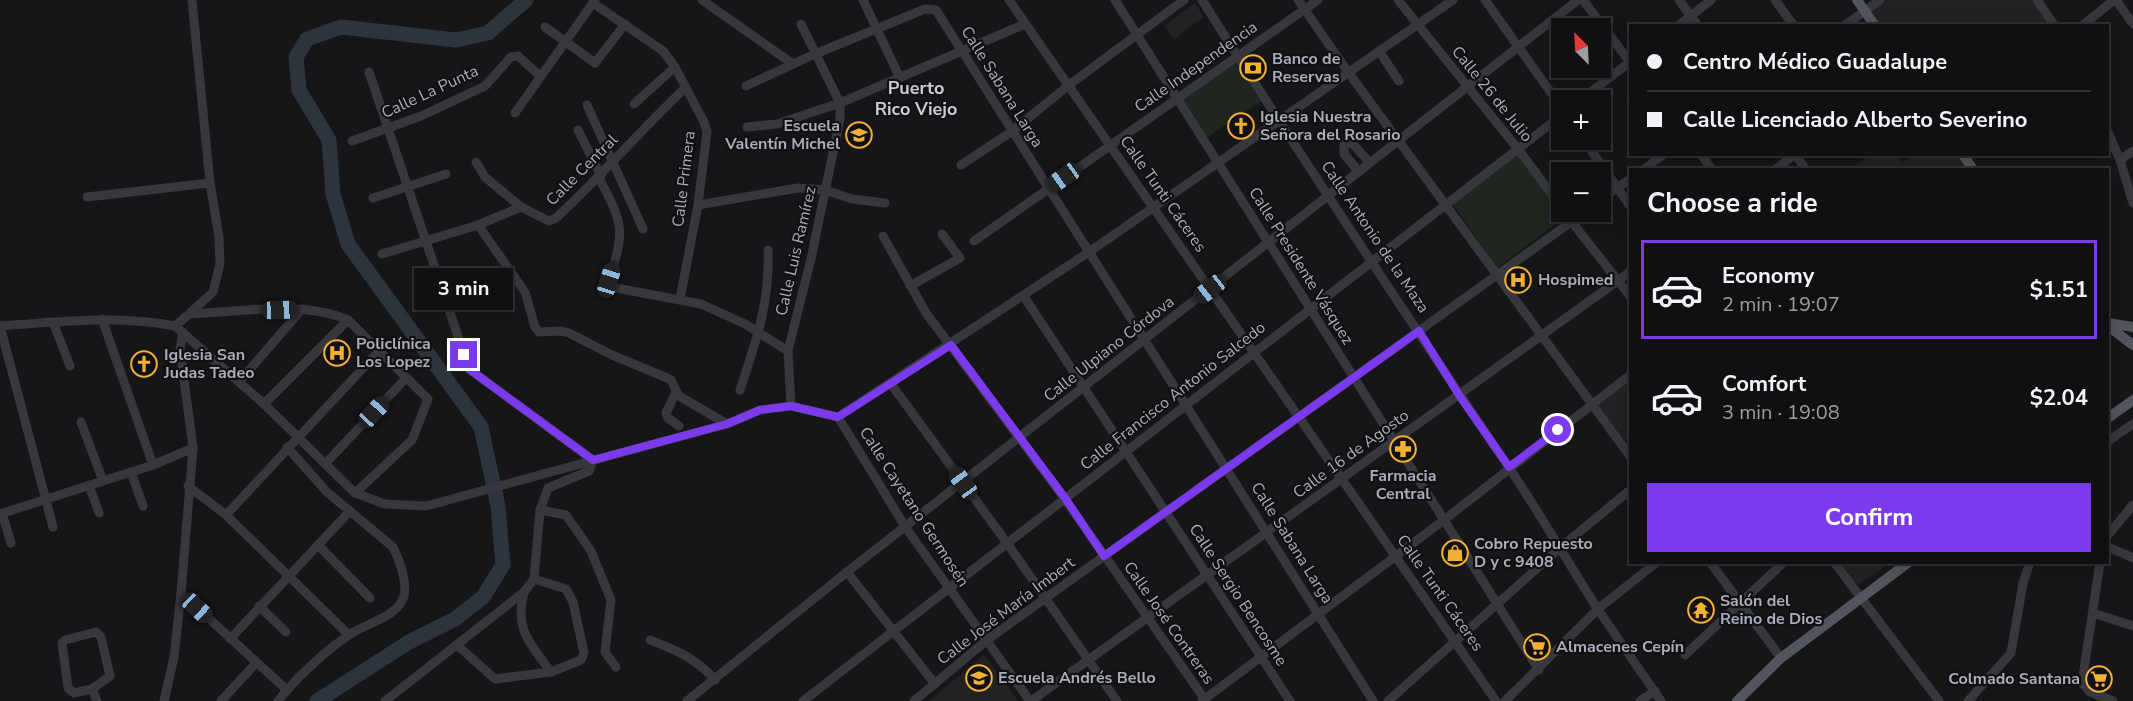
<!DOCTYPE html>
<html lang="en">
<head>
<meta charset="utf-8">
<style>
  :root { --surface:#101012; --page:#1e1e20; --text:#f1f3f6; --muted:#9c9d9f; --line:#303032; --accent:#7c3aed }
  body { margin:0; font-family:"Nunito Sans",sans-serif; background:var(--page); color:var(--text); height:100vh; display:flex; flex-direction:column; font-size:22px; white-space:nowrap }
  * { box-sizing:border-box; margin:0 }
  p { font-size:20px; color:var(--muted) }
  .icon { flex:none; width:33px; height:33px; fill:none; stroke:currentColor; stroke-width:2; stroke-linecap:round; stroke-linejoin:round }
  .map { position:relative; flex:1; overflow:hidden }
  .sheet { position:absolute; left:1629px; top:168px; width:480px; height:396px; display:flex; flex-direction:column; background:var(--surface); border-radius:0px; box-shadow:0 3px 15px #0003,0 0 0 2px var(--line) }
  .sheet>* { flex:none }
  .top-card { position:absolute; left:1629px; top:24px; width:480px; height:132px; border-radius:0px; box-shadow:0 3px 15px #0003,0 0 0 2px var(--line); display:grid; align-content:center; height:132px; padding:0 18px; background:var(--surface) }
  .needle { width:39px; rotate:336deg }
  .controls { position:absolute; left:1551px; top:18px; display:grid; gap:12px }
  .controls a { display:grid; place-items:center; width:60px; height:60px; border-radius:0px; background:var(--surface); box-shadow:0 3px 15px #0003,0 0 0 2px var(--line); font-size:30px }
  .end { position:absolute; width:27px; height:27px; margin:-14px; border:8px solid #7c3aed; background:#fff; box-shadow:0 0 0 3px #fff }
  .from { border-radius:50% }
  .bubble { position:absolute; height:42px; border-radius:0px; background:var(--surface); box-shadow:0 3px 15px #0003,0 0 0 2px var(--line); font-size:20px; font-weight:700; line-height:42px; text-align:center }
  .car { position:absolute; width:18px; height:36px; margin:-18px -9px; border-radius:8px; box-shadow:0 0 4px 2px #0007; background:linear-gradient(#222 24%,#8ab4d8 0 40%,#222 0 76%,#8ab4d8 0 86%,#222 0) }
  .top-card b { display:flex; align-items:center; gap:21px; height:57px; font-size:22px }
  .top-card b+b { border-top:2px solid var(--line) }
  .top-card i { width:15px; height:15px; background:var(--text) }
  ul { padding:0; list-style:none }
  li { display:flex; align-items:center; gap:18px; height:99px; margin:0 12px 9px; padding:0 6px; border:3px solid transparent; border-radius:0px }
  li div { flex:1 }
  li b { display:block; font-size:22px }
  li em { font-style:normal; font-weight:700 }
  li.current { border-color:var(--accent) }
  li>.icon { width:54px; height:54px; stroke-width:1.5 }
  h2 { padding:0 18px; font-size:27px; line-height:72px }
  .cta { display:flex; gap:12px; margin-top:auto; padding:12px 18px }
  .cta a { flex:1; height:69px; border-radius:0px; background:var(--accent); color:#fff; font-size:24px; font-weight:700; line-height:69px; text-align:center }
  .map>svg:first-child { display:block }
</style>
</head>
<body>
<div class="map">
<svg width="2133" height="701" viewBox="0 0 2133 701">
  <rect width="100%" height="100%" fill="#161618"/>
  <g fill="#222225">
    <path d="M1886 0H2033L2050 25H1880L1870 12Z"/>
    <path d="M1195 3 1204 17 1174 39 1164 26Z"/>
    <path d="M1959 154 1970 169 1851 168 1870 155H1897L1903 162 1913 155Z"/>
    <path d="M1630 380V446L1598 406Z"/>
    <path d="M1841 563H1891L1858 585Z"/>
    <path d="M984 655 1018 701H929Z"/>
  </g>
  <g fill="#1e261f">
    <path d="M1235 62 1261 101 1206 138 1181 99Z"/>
    <path d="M1517 152 1565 217 1497 268 1453 204Z"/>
  </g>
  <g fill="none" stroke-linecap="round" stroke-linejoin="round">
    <path stroke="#2c353c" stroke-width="15" d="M317 701 409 642 455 619 483 597 503 565 498 506 481 427 348 244 333 194 329 140 299 90 296 57 307 39 341 27 456 40 488 33 526 0"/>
    <g stroke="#37383d" stroke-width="9">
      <path d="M702 0 793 64"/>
      <path d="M863 0 900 78"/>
      <path d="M1009 0 1496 701"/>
      <path d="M1115 0 1539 670"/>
      <path d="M1202 0C1301 157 1404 312 1508 466 1539 512 1567 561 1597 608 1618 639 1640 670 1661 701"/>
      <path d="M1298 0 1348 72 1630 456"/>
      <path d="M1398 0 1518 149 1562 208"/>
      <path d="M1485 0 1562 108"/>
      <path d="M1583 0 1630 62"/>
      <path d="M1679 0 1698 26"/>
      <path d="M1775 0 1794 26"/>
      <path d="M2037 0 2055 26"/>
      <path d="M2116 0 2133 24"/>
      <path d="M593 3 663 51 675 67 704 122 707 132 698 205 680 299"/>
      <path d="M1678 26 1711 0"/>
      <path d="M1844 26 1880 0"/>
      <path d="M2082 26 2114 0"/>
      <path d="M545 27 595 63 625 24"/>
      <path d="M1379 51 1399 81"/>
      <path d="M369 72 469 369 593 460 589 471 548 488 540 510 534 579 524 592 385 701"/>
      <path d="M746 86 815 54 925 9 936 10 1373 701"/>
      <path d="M1580 100 1630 62"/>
      <path d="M634 104 675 67"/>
      <path d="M587 105 643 229"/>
      <path d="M515 113 595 0"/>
      <path d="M747 127 777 124 840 103 1025 24"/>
      <path d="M578 130 601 176"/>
      <path d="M2108 132 2120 160 2133 203"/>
      <path d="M1584 140 1630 206"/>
      <path d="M352 141 421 116 485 86 511 57 518 56 540 76"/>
      <path d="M1701 154 1712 170"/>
      <path d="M1795 154 1806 170"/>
      <path d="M2120 160 2133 151"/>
      <path d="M476 162 485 177 521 207"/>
      <path d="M961 165 1011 132 1069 85 1184 0"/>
      <path d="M1643 170 1664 154"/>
      <path d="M1775 170 1795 154"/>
      <path d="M1359 172 1344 154V145L1351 142 1370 163"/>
      <path d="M599 178C624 225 625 230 609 280L611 287 701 304 745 324 788 351"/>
      <path d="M87 197 210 183"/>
      <path d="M373 198 446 174"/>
      <path d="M1600 200 1630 179"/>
      <path d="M698 205 798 188 825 190 852 199 885 203"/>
      <path d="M1564 212 1630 296"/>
      <path d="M478 225 525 292 535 327 539 332 561 331 569 333 612 355 665 377 671 380 679 396 727 424"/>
      <path d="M883 236 926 313 1065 499 1206 701"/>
      <path d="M974 241 1318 0"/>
      <path d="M382 254 478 225 521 207 549 221 556 218C601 176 641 130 685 88"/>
      <path d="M910 286 960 258 942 234"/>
      <path d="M444 295 511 272"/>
      <path d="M1023 295 1290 701"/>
      <path d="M189 314 213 292 220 264 219 237 210 183 192 0"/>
      <path d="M102 319 153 465"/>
      <path d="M53 322 70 366"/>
      <path d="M0 326C59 322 117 315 175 326L189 314C237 312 304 300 348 320L428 399 412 440 355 493"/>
      <path d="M0 326 53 527"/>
      <path d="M175 326 264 404 355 493 385 504 426 506 727 424 760 410 791 406 838 417"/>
      <path d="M239 382 302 309"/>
      <path d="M891 384 1007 543 1117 701"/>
      <path d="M740 390C756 341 770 303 768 250"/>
      <path d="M676 392 666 413 668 418 679 426"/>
      <path d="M264 404 348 320"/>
      <path d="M791 406 788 351 811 259 840 119V103L801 24"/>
      <path d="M838 417 1089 252 1453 0"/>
      <path d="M838 417 906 528 1030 701"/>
      <path d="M81 422 103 481"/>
      <path d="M2108 441 2133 424"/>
      <path d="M325 464 406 378"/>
      <path d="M131 472 143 506"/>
      <path d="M89 485 99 513"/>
      <path d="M188 486 226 515 349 635"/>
      <path d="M540 510 566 515 591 551 611 600 605 652 616 667"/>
      <path d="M2 513 11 543"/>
      <path d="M0 514 153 465 193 448"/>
      <path d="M226 515 379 351"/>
      <path d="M2108 535 2133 505"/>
      <path d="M318 545 370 598"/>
      <path d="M2108 547 2133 558"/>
      <path d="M1710 562 1781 658"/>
      <path d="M1834 562 1939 701"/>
      <path d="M2100 562 2082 683 2090 692 2113 701"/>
      <path d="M847 572 935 684"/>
      <path d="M524 592C514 629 530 643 551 672"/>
      <path d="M181 593 287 690"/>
      <path d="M259 606 286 632"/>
      <path d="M2093 613 2133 626"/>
      <path d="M96 632 101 637 110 676 92 689 74 693 68 688 62 643 65 640Z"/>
      <path d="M230 639 350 511"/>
      <path d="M650 640C676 650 696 658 715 680"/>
      <path d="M458 646 495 679 551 672 581 660 584 653 573 602 566 589 534 579"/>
      <path d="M1685 655 1784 562"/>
      <path d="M92 689 97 701"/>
      <path d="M164 701 174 657 181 593 193 448 180 349 183 332"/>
      <path d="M221 701 256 663"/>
      <path d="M278 701C295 679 326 650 349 635 364 624 388 620 400 604 411 590 400 562 393 547L327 492 287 447"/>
      <path d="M687 701 847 572 1578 0"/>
      <path d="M803 701 1562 115"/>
      <path d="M914 701 987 640 1585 212"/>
      <path d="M1031 701 1630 272"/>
      <path d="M1202 701 1444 520 1630 375"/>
      <path d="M1388 701 1560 548 1630 490"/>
      <path d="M1505 701 1598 609 1657 562"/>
      <path d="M1640 701 1655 691"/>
      <path d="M1968 701 2011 653 2023 583 2030 562"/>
    </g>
    <g stroke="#53555c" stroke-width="10">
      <path d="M1857 0 1875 26"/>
      <path d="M1963 154 1973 170"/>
      <path d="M2108 323 2133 327"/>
      <path d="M2108 326 2133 345"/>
      <path d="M2108 418 2133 400"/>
      <path d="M1737 701 1781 658 1909 562"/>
    </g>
  </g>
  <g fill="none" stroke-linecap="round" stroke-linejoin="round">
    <path stroke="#7c3aed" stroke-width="8" d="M464 355 469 369 593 460 727 424 760 410 791 406 838 417 951 345 1065 498 1104 556 1419 331 1459 395 1509 467 1558 430"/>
  </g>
  <defs>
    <g id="bank-ring" transform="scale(1.35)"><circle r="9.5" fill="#111113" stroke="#f2b134" stroke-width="1.5"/><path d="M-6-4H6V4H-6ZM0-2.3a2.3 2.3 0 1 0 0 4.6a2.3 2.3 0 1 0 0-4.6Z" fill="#f2b134"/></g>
    <g id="church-ring" transform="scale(1.35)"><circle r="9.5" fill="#111113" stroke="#f2b134" stroke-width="1.5"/><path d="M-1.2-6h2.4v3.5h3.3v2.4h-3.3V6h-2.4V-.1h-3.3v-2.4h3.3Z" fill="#f2b134"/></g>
    <g id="school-ring" transform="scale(1.35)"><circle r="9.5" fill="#111113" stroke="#f2b134" stroke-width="1.5"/><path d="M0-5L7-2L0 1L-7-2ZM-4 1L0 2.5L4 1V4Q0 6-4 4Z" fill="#f2b134"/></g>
    <g id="hospital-ring" transform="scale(1.35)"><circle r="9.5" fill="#111113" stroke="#f2b134" stroke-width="1.5"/><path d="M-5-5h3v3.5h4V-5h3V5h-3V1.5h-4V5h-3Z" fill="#f2b134"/></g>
    <g id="pharmacy-ring" transform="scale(1.35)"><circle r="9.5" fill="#111113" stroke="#f2b134" stroke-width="1.5"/><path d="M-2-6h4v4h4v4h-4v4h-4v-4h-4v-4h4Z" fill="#f2b134"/></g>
    <g id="shop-ring" transform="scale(1.35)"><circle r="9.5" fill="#111113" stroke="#f2b134" stroke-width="1.5"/><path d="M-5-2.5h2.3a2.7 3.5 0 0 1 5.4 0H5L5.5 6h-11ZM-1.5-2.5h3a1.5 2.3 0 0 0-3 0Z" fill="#f2b134"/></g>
    <g id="temple-ring" transform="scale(1.35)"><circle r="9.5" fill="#111113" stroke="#f2b134" stroke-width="1.5"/><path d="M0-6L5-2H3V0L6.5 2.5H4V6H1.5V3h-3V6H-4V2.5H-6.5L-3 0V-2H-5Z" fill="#f2b134"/></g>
    <g id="supermarket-ring" transform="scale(1.35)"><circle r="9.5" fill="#111113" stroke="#f2b134" stroke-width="1.5"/><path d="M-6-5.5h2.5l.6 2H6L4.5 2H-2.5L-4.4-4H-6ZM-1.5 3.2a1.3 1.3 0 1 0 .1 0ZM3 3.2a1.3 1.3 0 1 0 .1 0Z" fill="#f2b134"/></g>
  </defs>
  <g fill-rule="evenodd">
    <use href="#bank-ring" x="1253" y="68"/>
    <use href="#church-ring" x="1241" y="126"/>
    <use href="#school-ring" x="859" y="135"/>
    <use href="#hospital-ring" x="1518" y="280"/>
    <use href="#hospital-ring" x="337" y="353"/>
    <use href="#church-ring" x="144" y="364"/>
    <use href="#pharmacy-ring" x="1403" y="449"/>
    <use href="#shop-ring" x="1455" y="553"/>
    <use href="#temple-ring" x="1701" y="610"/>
    <use href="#supermarket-ring" x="1537" y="647"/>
    <use href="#school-ring" x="979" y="678"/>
    <use href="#supermarket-ring" x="2099" y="679"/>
  </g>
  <g text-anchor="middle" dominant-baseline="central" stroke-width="4.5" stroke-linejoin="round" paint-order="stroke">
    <g font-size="16" font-weight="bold" fill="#a8adb8" stroke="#111113" text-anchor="start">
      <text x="1272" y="59">Banco de<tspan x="1272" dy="18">Reservas</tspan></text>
      <text x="1260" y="117">Iglesia Nuestra<tspan x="1260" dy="18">Señora del Rosario</tspan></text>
      <text x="840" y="126" text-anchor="end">Escuela<tspan x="840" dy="18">Valentín Michel</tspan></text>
      <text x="1538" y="280">Hospimed</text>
      <text x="356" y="344">Policlínica<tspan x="356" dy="18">Los Lopez</tspan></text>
      <text x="164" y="355">Iglesia San<tspan x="164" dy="18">Judas Tadeo</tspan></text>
      <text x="1403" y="476" text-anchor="middle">Farmacia<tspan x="1403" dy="18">Central</tspan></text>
      <text x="1474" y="544">Cobro Repuesto<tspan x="1474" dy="18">D y c 9408</tspan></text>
      <text x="1720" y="601">Salón del<tspan x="1720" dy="18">Reino de Dios</tspan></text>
      <text x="1556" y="647">Almacenes Cepín</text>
      <text x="998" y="678">Escuela Andrés Bello</text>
      <text x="2080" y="679" text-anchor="end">Colmado Santana</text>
    </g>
    <g font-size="16" fill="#a8adb8" stroke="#111113">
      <text transform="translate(1196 67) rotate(-35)">Calle Independencia</text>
      <text transform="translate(1002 87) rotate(58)">Calle Sabana Larga</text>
      <text transform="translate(430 92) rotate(-25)">Calle La Punta</text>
      <text transform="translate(1492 94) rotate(51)">Calle 26 de Julio</text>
      <text transform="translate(582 170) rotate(-45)">Calle Central</text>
      <text transform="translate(684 179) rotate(-83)">Calle Primera</text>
      <text transform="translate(1163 194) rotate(55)">Calle Tunti Cáceres</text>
      <text transform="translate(1375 237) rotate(56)">Calle Antonio de la Maza</text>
      <text transform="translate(796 251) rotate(-77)">Calle Luis Ramírez</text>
      <text transform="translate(1301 266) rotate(58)">Calle Presidente Vásquez</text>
      <text transform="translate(1109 349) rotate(-38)">Calle Ulpiano Córdova</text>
      <text transform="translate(1173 396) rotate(-38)">Calle Francisco Antonio Salcedo</text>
      <text transform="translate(1351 454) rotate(-36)">Calle 16 de Agosto</text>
      <text transform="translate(914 507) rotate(57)">Calle Cayetano Germosén</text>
      <text transform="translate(1292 543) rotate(58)">Calle Sabana Larga</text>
      <text transform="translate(1440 593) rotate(55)">Calle Tunti Cáceres</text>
      <text transform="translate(1238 595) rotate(57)">Calle Sergio Bencosme</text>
      <text transform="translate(1006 611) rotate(-37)">Calle José María Imbert</text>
      <text transform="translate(1169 623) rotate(55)">Calle José Contreras</text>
    </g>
    <g font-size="18" font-weight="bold" fill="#c9ccd4" stroke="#111113">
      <text x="916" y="88">Puerto<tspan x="916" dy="21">Rico Viejo</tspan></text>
    </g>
  </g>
</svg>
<div class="controls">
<a><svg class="needle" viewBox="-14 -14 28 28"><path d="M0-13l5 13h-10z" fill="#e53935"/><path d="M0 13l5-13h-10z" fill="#9c9d9f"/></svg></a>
<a>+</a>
<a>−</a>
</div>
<i class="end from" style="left:1558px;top:430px"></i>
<i class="end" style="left:464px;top:355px"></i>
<div class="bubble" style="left:414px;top:268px;width:99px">3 min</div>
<i class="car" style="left:1064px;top:177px;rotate:235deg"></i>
<i class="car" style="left:609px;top:280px;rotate:17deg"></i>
<i class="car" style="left:1210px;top:289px;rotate:232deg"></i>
<i class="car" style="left:280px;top:310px;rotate:88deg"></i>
<i class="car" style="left:374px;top:412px;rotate:43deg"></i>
<i class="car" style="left:963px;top:483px;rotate:324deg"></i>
<i class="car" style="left:197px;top:608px;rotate:133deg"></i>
<div class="top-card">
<b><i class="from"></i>Centro Médico Guadalupe</b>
<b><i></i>Calle Licenciado Alberto Severino</b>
</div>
<section class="sheet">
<h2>Choose a ride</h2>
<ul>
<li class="current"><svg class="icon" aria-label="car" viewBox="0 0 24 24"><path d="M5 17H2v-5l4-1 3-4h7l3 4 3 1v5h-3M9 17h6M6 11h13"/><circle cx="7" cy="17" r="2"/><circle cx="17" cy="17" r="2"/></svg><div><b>Economy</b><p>2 min · 19:07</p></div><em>$1.51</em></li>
<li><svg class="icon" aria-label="car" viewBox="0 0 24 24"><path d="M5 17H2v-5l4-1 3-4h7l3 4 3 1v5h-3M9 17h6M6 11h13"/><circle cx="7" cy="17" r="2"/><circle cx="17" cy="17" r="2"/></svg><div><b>Comfort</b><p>3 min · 19:08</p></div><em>$2.04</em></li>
</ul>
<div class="cta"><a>Confirm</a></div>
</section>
</div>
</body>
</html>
